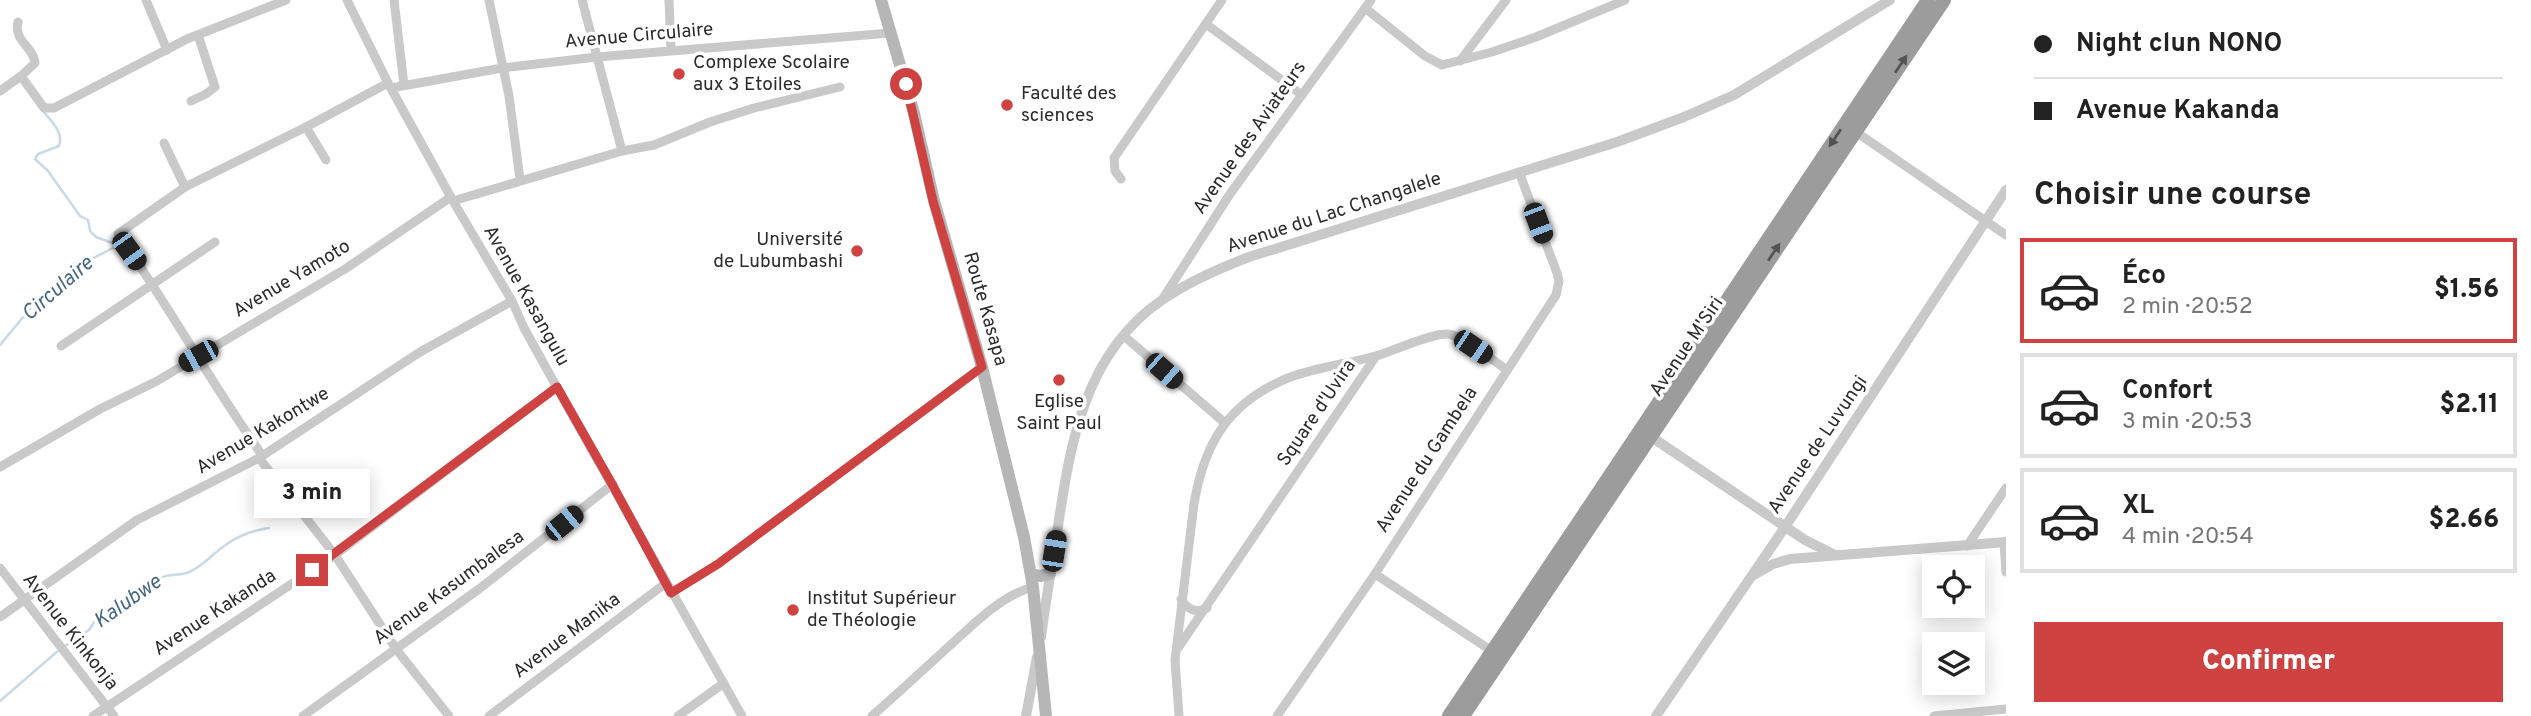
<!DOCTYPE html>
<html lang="fr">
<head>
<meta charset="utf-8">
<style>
  :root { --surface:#fff; --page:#f2f2f2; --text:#222; --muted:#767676; --line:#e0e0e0; --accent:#cf4242 }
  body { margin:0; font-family:Overpass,sans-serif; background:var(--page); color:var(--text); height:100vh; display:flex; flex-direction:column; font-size:26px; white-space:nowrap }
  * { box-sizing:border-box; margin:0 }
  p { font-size:23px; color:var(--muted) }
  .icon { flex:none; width:38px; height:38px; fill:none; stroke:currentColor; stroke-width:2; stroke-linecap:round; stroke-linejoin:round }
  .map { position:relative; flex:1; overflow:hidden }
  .side { display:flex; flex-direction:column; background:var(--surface); width:525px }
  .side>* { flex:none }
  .guide { display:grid; align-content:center; height:154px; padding:0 28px; background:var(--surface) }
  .controls { position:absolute; left:1922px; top:555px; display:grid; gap:14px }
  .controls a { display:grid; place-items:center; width:63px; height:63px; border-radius:0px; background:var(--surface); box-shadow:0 4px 18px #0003; font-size:35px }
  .end { position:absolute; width:32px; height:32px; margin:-16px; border:9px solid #cf4242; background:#fff; box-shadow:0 0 0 4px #fff }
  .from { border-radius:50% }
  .bubble { position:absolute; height:49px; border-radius:0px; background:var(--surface); box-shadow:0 4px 18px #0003; font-size:23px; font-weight:800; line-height:49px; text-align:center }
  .car { position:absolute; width:21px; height:42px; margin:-21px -10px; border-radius:9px; box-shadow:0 0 5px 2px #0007; background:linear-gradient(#222 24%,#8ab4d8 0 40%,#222 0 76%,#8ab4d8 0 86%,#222 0) }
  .guide b { display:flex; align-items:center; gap:24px; height:66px; font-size:26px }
  .guide b+b { border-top:2px solid var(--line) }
  .guide i { width:18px; height:18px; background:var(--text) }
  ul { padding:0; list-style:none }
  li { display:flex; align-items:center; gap:21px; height:105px; margin:0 14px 10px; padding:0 14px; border:4px solid var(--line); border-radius:0px }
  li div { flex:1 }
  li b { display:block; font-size:26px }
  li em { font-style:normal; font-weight:800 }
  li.current { border-color:var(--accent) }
  li>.icon { width:63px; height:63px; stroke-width:1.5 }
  h2 { padding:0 28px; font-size:32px; line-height:84px }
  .button { display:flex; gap:14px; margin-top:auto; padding:14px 28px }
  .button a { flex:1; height:80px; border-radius:0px; background:var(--accent); color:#fff; font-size:28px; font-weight:800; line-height:80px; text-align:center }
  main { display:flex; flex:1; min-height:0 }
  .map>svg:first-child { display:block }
</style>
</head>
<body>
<main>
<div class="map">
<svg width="2006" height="716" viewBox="0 0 2006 716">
  <rect width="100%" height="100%" fill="#fff"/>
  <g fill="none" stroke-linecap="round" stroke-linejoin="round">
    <g stroke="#c9d9e6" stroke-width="2.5">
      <path d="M0 345 34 304 76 267 113 248 115 244 96 237 90 231 88 220 80 216 48 171 35 159 38 154 59 146C64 132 51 121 43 111"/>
      <path d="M65 646 89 630 95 621 117 604 160 578C169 573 178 576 187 573 203 567 214 552 227 544 240 535 255 530 269 528"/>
      <path d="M0 701 59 650"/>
    </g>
    <g stroke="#c9c9c9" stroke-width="9">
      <path d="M146 0 167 50"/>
      <path d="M347 0 388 83 453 201 512 301 524 328 575 420 742 716"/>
      <path d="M394 0 404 85"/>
      <path d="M489 0 509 96 520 179"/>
      <path d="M582 0 622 151"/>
      <path d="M669 0 671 50"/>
      <path d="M1365 8 1425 56 1442 65 1492 52 1536 37 1625 0"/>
      <path d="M1206 24 1302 95"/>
      <path d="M1460 61 1506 0"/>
      <path d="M21 76 44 108H54L187 39 286 0"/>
      <path d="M391 88 502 68 597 57 891 33"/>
      <path d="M0 91 21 76 35 63C34 47 13 41 18 22"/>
      <path d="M191 101 206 94 215 87 198 35"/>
      <path d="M306 127 326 160"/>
      <path d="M1856 132 2006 235"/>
      <path d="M164 143 185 187"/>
      <path d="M1121 179 1115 171 1114 158 1222 0"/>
      <path d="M453 201 622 151 654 145 710 122 754 108 840 87"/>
      <path d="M1162 300 1230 194 1371 0"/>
      <path d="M1124 336 1225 423"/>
      <path d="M61 346 215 242"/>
      <path d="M262 455C211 383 169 306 118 234L185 187 306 127 388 83"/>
      <path d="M259 458 335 555 396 649 449 716"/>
      <path d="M0 467 100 409 157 381 345 269 451 197"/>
      <path d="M2004 542 2006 572"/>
      <path d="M1967 546 2006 488"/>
      <path d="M0 568 114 716"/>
      <path d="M1375 574 1492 651"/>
      <path d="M671 593 718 564 982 367"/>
      <path d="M1181 599C1187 609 1196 614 1207 608"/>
      <path d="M0 617 137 520 259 458 420 352 512 301"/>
      <path d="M1178 648 1376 356"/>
      <path d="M93 716 335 555 557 387"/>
      <path d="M303 716 479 589 613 484"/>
      <path d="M489 716 666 583"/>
      <path d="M678 716 724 683"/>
      <path d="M872 716C897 694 921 672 945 650 971 627 999 596 1033 587"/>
      <path d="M1179 716 1175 660 1194 504C1204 443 1229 402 1288 378 1316 367 1347 364 1376 356 1394 351 1431 333 1448 334 1464 336 1492 360 1507 370"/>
      <path d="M1277 716 1375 574 1556 295 1559 281 1557 273 1519 172"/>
      <path d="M1934 716 2006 709"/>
    </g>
    <g stroke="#c9c9c9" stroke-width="10">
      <path d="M1647 434 1805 540 1833 554"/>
      <path d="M1754 575 1773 564 1790 559 2006 542"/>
      <path d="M1041 637C1046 600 1052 563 1058 526 1071 440 1085 353 1162 300 1188 282 1220 268 1249 257L1617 142 1684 117 1734 95 1890 0"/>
      <path d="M1026 716 1037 657"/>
      <path d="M1656 716 1785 527 2006 190"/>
    </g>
    <g stroke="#b6b6b6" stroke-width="12">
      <path d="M881 0 914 113 934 201 982 367 1024 537 1033 587 1046 716"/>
      <path d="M1031 574 1040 576 1050 574"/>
    </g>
    <g stroke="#9c9c9c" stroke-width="14">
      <path d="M1449 716 1928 0"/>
      <path d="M1463 716 1944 0"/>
    </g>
  </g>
  <defs><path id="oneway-solid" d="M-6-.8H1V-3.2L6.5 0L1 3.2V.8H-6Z" transform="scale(1.75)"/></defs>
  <g fill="#535353">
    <use href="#oneway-solid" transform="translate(1901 64) rotate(-56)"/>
    <use href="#oneway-solid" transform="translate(1835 138) rotate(124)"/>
    <use href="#oneway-solid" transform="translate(1774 252) rotate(-56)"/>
  </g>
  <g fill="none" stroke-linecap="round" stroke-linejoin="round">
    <path stroke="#cf4242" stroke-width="9" d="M312 570 557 387 612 484 671 593 718 564 982 367 933 201 906 84"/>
  </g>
  <g fill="#cf4242" stroke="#fff" stroke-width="2.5">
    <circle cx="679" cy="74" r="7"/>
    <circle cx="1007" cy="105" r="7"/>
    <circle cx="857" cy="251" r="7"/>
    <circle cx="1059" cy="380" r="7"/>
    <circle cx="793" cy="610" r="7"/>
  </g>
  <g text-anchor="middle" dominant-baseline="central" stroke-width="7" stroke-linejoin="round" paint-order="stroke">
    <g font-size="19" fill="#2c2c2c" stroke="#fff">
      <text transform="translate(639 36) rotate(-5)">Avenue Circulaire</text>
      <text transform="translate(1250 138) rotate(-55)">Avenue des Aviateurs</text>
      <text transform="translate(1334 213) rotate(-18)">Avenue du Lac Changalele</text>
      <text transform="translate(292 279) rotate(-31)">Avenue Yamoto</text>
      <text transform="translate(526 296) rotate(61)">Avenue Kasangulu</text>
      <text transform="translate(985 309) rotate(74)">Route Kasapa</text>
      <text transform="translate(1687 347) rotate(-56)">Avenue M'Siri</text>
      <text transform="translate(1317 413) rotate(-56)">Square d'Uvira</text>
      <text transform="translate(263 431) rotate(-31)">Avenue Kakontwe</text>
      <text transform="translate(1818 445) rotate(-56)">Avenue de Luvungi</text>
      <text transform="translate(1427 460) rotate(-57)">Avenue du Gambela</text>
      <text transform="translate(449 588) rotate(-36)">Avenue Kasumbalesa</text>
      <text transform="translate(215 613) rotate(-33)">Avenue Kakanda</text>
      <text transform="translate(70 632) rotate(52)">Avenue Kinkonja</text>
      <text transform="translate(567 636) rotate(-37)">Avenue Manika</text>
    </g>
    <g font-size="19" fill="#2c2c2c" stroke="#fff" text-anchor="start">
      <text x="693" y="63">Complexe Scolaire<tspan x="693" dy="22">aux 3 Etoiles</tspan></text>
      <text x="1021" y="94">Faculté des<tspan x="1021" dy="22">sciences</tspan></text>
      <text x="843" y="240" text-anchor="end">Université<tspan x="843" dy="22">de Lubumbashi</tspan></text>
      <text x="1059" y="402" text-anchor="middle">Eglise<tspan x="1059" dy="22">Saint Paul</tspan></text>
      <text x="807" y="599">Institut Supérieur<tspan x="807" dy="22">de Théologie</tspan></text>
    </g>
    <g font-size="21" font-style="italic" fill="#456784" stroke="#fff">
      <text transform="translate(58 289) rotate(-41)">Circulaire</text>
      <text transform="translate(128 602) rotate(-35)">Kalubwe</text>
    </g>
  </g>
</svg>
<div class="controls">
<a><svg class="icon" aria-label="locate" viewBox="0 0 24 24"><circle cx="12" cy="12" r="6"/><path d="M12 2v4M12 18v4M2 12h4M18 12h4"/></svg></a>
<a><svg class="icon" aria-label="layers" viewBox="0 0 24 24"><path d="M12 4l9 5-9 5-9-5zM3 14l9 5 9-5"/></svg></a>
</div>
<i class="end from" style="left:906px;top:84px"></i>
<i class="end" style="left:312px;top:570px"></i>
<div class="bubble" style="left:254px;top:469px;width:116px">3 min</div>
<i class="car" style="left:1538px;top:223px;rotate:159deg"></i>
<i class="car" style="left:129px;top:251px;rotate:144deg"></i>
<i class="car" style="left:1473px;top:347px;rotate:124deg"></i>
<i class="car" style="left:198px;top:356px;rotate:241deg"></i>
<i class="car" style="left:1164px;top:371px;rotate:131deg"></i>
<i class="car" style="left:564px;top:523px;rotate:51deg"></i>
<i class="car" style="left:1054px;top:551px;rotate:9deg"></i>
</div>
<section class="side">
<div class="guide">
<b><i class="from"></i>Night clun NONO</b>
<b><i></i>Avenue Kakanda</b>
</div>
<h2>Choisir une course</h2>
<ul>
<li class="current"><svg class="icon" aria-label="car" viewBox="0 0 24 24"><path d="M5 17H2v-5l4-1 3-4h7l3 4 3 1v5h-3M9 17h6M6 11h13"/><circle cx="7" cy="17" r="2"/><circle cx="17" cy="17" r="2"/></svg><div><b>Éco</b><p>2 min · 20:52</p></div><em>$1.56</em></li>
<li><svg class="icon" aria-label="car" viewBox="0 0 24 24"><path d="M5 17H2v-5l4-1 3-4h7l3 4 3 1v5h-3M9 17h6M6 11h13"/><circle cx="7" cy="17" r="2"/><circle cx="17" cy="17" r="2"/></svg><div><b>Confort</b><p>3 min · 20:53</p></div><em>$2.11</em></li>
<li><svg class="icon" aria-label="car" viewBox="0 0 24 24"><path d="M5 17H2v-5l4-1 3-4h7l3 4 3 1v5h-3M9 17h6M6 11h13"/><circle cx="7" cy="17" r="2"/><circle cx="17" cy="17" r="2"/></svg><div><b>XL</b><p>4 min · 20:54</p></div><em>$2.66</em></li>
</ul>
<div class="button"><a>Confirmer</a></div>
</section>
</main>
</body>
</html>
